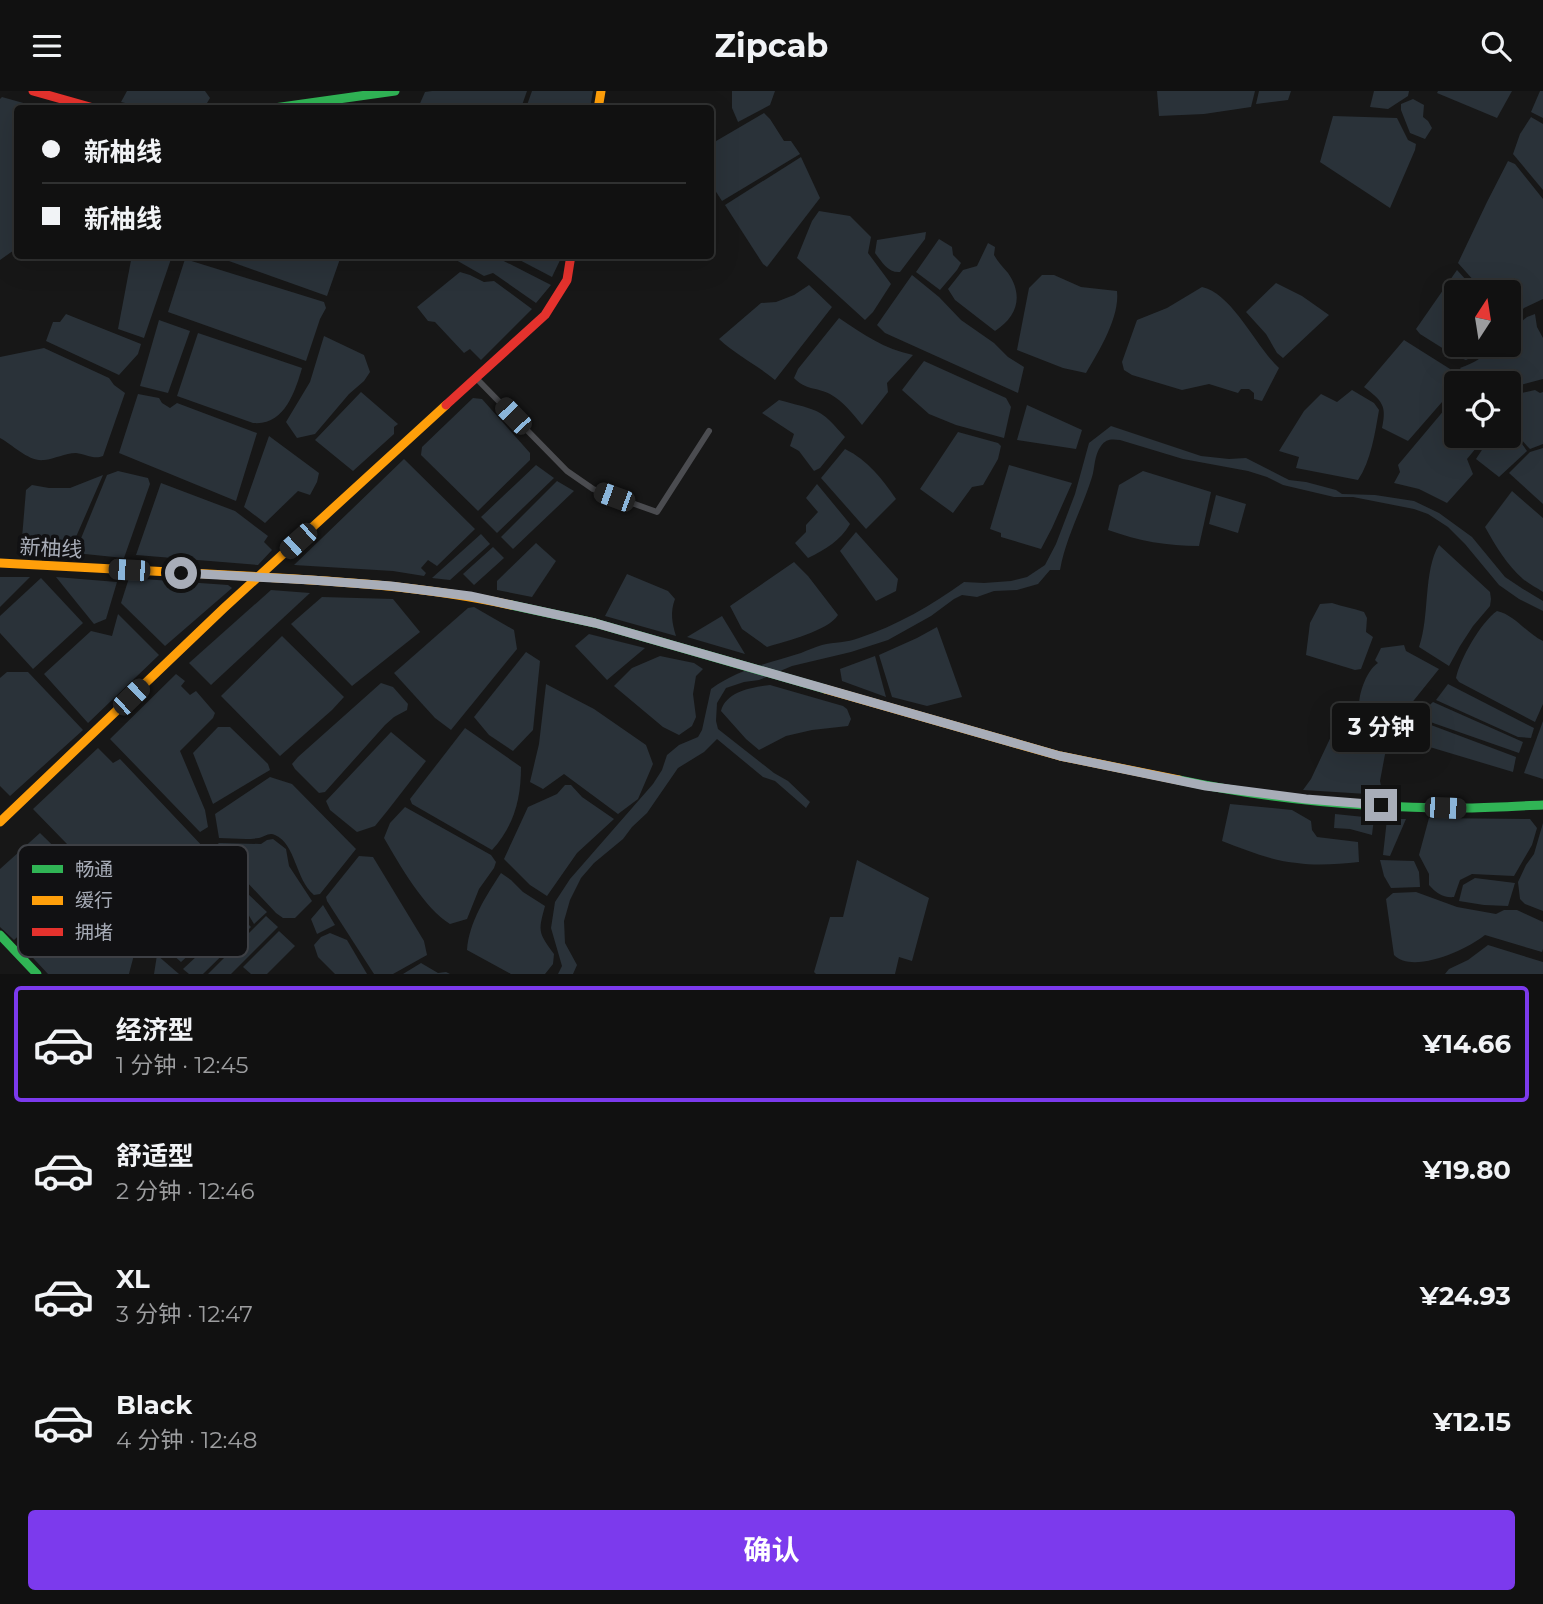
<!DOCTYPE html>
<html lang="zh">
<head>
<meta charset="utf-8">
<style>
  :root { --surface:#111; --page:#1a1a1a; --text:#f1f3f6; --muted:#9c9d9f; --line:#303131; --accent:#7c3aed }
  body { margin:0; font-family:Montserrat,"Noto Sans SC",sans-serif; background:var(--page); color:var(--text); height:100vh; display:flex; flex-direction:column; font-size:26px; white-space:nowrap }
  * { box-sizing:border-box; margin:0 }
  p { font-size:23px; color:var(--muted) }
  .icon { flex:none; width:38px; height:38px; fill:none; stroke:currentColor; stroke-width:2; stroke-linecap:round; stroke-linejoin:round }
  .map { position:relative; height:883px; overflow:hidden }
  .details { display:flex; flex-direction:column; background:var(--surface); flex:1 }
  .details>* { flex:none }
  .top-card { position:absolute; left:14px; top:14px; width:700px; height:154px; border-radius:7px; box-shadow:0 7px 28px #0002,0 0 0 2px var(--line); display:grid; align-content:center; height:154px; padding:0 28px; background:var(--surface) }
  .needle { width:46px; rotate:12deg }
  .buttons { position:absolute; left:1444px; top:189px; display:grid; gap:14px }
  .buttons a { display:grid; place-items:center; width:77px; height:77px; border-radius:7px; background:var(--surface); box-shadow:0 7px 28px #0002,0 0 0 2px var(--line); font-size:35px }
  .end { position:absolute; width:32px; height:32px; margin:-16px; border:9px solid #a8adb8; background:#111; box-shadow:0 0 0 4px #111 }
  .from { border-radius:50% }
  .bubble { position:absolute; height:49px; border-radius:7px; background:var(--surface); box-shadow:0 7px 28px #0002,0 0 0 2px var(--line); font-size:23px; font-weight:700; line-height:49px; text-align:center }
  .car { position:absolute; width:21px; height:42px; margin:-21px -10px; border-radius:9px; box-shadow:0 0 5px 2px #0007; background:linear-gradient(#222 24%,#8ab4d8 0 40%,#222 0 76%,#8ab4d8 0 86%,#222 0) }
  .top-card b { display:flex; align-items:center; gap:24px; height:66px; font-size:26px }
  .top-card b+b { border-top:2px solid var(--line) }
  .top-card i { width:18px; height:18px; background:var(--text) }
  ul { padding:12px 0 0; list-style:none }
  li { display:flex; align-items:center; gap:21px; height:116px; margin:0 14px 10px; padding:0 14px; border:4px solid transparent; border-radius:7px }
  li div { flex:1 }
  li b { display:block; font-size:26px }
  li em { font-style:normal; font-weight:700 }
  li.selected { border-color:var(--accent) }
  li>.icon { width:63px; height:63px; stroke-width:1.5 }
  .action { display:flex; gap:14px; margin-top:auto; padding:14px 28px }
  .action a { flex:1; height:80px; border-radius:7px; background:var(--accent); color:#fff; font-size:28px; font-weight:700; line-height:80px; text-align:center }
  header { display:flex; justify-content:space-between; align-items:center; height:91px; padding:0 28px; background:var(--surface); font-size:32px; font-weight:700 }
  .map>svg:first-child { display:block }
</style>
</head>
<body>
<header><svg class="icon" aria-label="menu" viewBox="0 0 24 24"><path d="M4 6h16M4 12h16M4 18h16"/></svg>Zipcab<svg class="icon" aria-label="search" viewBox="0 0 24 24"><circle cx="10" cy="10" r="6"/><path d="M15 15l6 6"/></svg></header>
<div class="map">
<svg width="1543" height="883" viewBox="0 0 1543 883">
  <rect width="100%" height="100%" fill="#171717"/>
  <g fill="#2a3239">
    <path d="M127 0H205L210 7 204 17H145L121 11Z"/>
    <path d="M432 0H527L521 17H418L425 1Z"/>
    <path d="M532 0H593L590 17H526Z"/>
    <path d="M732 0H775L770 14 738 31 732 17Z"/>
    <path d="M1157 0H1255L1251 16 1204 23 1159 25Z"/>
    <path d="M1259 0H1291L1288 9 1256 13Z"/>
    <path d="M1374 0H1409L1408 5 1388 18 1370 16Z"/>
    <path d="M1438 0H1512L1497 27 1437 2Z"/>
    <path d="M1540 0H1543V27L1531 21Z"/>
    <path d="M2 6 41 17 18 18 17 157 0 169V8Z"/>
    <path d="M1413 8 1424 14 1423 26 1428 30 1432 37 1425 48 1410 42 1401 19V13Z"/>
    <path d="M764 22 770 28 784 50H791L800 63 722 110 711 93V53Z"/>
    <path d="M1333 25 1397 27 1408 49 1416 53 1415 59 1390 117 1320 71Z"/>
    <path d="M1531 26 1543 33V99L1513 63 1520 43Z"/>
    <path d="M801 66 820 107 767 176 763 173 725 114Z"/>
    <path d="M1508 70 1515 73 1543 108V208L1524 217 1510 232 1508 201H1484L1458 172 1487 111Z"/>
    <path d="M819 120 850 125 871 146 868 162 891 193 873 221 865 229 797 167 812 130Z"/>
    <path d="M926 141 925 148 900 181C888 182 882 171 875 162L877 149Z"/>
    <path d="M939 148 952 156 953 164 961 172 957 179 940 199 916 181Z"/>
    <path d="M988 152 995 156 994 164C998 171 1003 176 1008 182 1024 205 1017 226 995 240L955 209 948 198 963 179 977 175Z"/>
    <path d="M132 164 172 165 144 247 118 238Z"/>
    <path d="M215 165H341L327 205Z"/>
    <path d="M449 165H494L551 194 536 212 493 182 484 185Z"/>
    <path d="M512 165H562L552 186Z"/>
    <path d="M185 168 324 211 326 217 320 228 306 270 168 221Z"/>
    <path d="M1457 179 1477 201H1456V254H1481L1476 264 1466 269 1455 265 1420 243 1416 238Z"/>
    <path d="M460 181 470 184 484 191 494 190 532 218 481 269 470 258 464 262 435 231 428 230 417 216Z"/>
    <path d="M912 184 939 206 961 229 994 252 1008 266 1024 276 1018 302 885 242 877 234Z"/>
    <path d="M1042 184H1054L1081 196 1117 200C1120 226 1099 260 1086 282L1063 277 1017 259 1029 197Z"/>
    <path d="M1276 192 1302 205 1329 224 1283 267 1277 262 1266 243 1246 221Z"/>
    <path d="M809 194 832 216 775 289C757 274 736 264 719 248L761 212 776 211 794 204Z"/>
    <path d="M1202 196C1232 202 1256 256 1279 277L1262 310 1254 308V302L1249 298H1241L1238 302 1209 293 1182 299 1132 284 1124 279 1122 271 1137 229 1167 217Z"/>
    <path d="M66 223 141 253 138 263 119 284 46 250 53 231H60Z"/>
    <path d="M1535 223 1537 236 1543 247V288L1520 294 1507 290 1494 289 1478 288 1471 291 1460 277C1475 271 1482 269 1489 254H1508L1509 241 1527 226Z"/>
    <path d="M839 227C863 243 884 258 913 264L887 292 888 301 862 334C853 323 843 310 830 303 816 296 805 299 794 287L798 278Z"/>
    <path d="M159 229 190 240 168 302 140 295Z"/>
    <path d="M198 242 302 277C295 301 284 335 253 332L177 305Z"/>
    <path d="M324 245 364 264 370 281 364 290 349 303 315 343 297 347 286 331 310 291Z"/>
    <path d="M1404 249 1458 283 1460 291 1456 292V295L1408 350 1382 337C1387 314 1382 310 1364 296Z"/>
    <path d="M44 257 109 287 114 294 125 302 103 365C94 369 86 363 76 362 65 362 55 368 44 369 29 371 13 354 0 347V266Z"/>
    <path d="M924 270 1006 307 1011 316 1004 347 956 334 929 323 902 299Z"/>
    <path d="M1352 299 1374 312 1379 319C1375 342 1371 370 1358 389L1296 377 1299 366 1279 360 1304 320 1321 303 1337 311Z"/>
    <path d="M1535 299 1540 302 1543 301V353L1530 358C1512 339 1508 330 1509 305Z"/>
    <path d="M361 301 398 333 394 336V343L353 380 315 349Z"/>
    <path d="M138 303 159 307 162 312 170 317 177 312 257 342 236 410 119 362Z"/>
    <path d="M1456 305V345H1486L1467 368 1473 383 1447 412 1419 398 1394 392 1400 381 1398 374Z"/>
    <path d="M473 307 482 308 530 362V369L478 420 421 364 422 356Z"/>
    <path d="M779 309C789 312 800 314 811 318 826 322 835 336 845 346L820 377 814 380 799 360 790 355 794 343 762 322Z"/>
    <path d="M1027 314 1082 339 1076 358 1017 349Z"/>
    <path d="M1111 335 1201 365 1229 368 1246 367 1289 389 1306 391 1336 399 1342 403 1375 404 1414 410 1439 422 1472 446 1505 486 1523 498 1543 510V520L1519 508 1499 494 1465 453 1448 436 1428 423 1414 418 1353 406H1334L1283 394 1267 386 1248 380 1183 368 1120 349C1111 348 1106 348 1101 355 1094 364 1095 377 1092 386 1082 418 1066 446 1060 479H1050L1038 493 1017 499 994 500 977 506 962 504 954 508 931 525 888 549 851 561 792 575 759 589 744 591 726 597 717 612 716 630 718 638 774 682 788 690 810 711 806 717 775 690 763 686 717 648 704 661 678 677 647 722 632 736 623 748 594 772 581 787 570 809 564 830 565 852 577 874 573 883H558L562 875 551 837 555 811 570 788 653 693 662 679 667 664 679 654 698 646 702 639 711 598C739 578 769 572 801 562 808 559 815 556 822 554 834 551 847 552 859 547 896 535 932 514 964 491L984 492 1011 490 1027 486 1045 474 1056 453 1075 403 1089 352Z"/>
    <path d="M958 341 998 352 1001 355 998 368 983 394 972 396 953 422 920 398Z"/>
    <path d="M1515 343 1527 360 1499 386 1476 368 1491 345H1496L1503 350Z"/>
    <path d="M269 345 319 382 317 391 310 404 298 400 265 432 244 416Z"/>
    <path d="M1543 357V413L1509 382 1530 361Z"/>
    <path d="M845 358C868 369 882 388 896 408L866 438 821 387Z"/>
    <path d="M404 368 475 438 437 475 428 469 421 477 426 482 424 485 393 480 294 474Z"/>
    <path d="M536 374 554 387 497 442 481 426Z"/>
    <path d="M1009 374 1072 392 1052 437 1041 458 1001 446V442L990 438Z"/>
    <path d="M118 380 148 387 150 393 124 467 75 462 107 384Z"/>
    <path d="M1143 380 1211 401 1199 455C1167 455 1139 450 1108 439L1119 394Z"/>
    <path d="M103 384 69 462 21 459 26 399 32 394 49 397H70Z"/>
    <path d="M557 390 574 400 513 458 501 446Z"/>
    <path d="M161 392 235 420 268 445 264 451 272 459 258 474 136 464Z"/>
    <path d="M817 393 850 433C840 450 826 458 808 467L795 452 806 441V434L818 421 806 407Z"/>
    <path d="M1512 400 1543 427V501C1537 497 1529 493 1523 488 1507 474 1495 454 1485 436Z"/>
    <path d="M1216 404 1246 413 1238 442 1209 433Z"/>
    <path d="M856 441 898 488 896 500 876 510 840 460Z"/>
    <path d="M481 443 490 453 450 489 432 487Z"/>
    <path d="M536 452 556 470 532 506 497 499V490Z"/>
    <path d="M1439 454 1490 501 1491 508 1490 515 1473 535 1460 555 1449 575 1419 556C1430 525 1423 480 1439 454Z"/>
    <path d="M493 456 504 467 474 494 463 483Z"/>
    <path d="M794 471 808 485 838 524C828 540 786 550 767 556L742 538 730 515Z"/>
    <path d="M627 483 668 500 675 508C670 521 672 532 676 545L605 525Z"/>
    <path d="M0 486H30L0 516Z"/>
    <path d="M56 486 117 491 106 528 94 533Z"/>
    <path d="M41 487 83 532 33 578 0 542V525Z"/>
    <path d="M129 487 228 494 232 497 165 555 121 512Z"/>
    <path d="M271 499 310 502 211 594 189 572Z"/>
    <path d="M322 506 393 508 420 541 352 595 291 533Z"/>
    <path d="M1332 512C1343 516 1353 517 1364 521L1367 527 1366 541 1373 546 1361 578 1355 579 1306 564 1310 532 1320 513Z"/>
    <path d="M474 516 514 539 517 558 451 639 435 627 394 582 468 517Z"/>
    <path d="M1497 520C1515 524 1526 542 1543 550V613L1535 631 1459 591 1456 587C1460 568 1481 531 1497 520Z"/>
    <path d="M118 523 159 564 88 632 44 583 91 540 112 545Z"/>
    <path d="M722 525 745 563 687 546Z"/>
    <path d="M937 536 962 606 927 615 892 606 879 564 917 547Z"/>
    <path d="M589 543 645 557 607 589 575 555Z"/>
    <path d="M282 545 344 606 332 619 280 665 221 605Z"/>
    <path d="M1404 554 1406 560 1439 578 1402 624 1391 634 1381 638 1362 639C1362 631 1359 623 1359 615 1359 601 1367 579 1378 572L1375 569 1381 557Z"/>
    <path d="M526 561 540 570 533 639 513 660 489 644 474 626Z"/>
    <path d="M660 565 694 572 703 578 696 585 693 603 696 626 692 635 679 644 663 636 614 595 632 577Z"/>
    <path d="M875 565 886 606 842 590 840 578Z"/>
    <path d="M7 581H28L83 639 10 705 0 695V587Z"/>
    <path d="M176 583 185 590 181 595 190 604 196 600 215 622 213 627 180 660 205 719 208 736 200 741 110 648Z"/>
    <path d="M381 592 393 596 408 613 407 619 394 626 385 634 325 701 319 702 295 678 292 673 298 666Z"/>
    <path d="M546 593 594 618 646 654 653 673 638 708 618 723 564 683 543 698 530 691 539 653Z"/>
    <path d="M1448 593 1534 637 1531 647 1518 646 1436 609Z"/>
    <path d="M770 594 843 615 847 618 851 628 848 635 812 639 786 645 759 659 746 648 721 620C726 600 754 596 770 594Z"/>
    <path d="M1433 611 1523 651 1519 662 1416 626Z"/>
    <path d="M1415 628 1516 666 1513 681 1403 648Z"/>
    <path d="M1543 630V688L1524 682Z"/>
    <path d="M218 636H230L268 673 270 679 213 713 193 662Z"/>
    <path d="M465 637 521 676C521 708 514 735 492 759L412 713 410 708Z"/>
    <path d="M1335 637C1359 649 1353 660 1386 658L1380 690 1383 704 1303 699 1311 688Z"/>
    <path d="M391 641 426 670 388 719 375 735 357 741 330 719 326 710Z"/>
    <path d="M98 657 113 672 120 668 205 758 203 764 142 821H133L33 718Z"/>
    <path d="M270 686 292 693 356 758 320 803 314 804C295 788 296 753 275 744 269 741 264 746 259 747 246 749 232 747 219 747L215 723Z"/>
    <path d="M565 694H571L582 706 614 728 577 762 547 805 530 794 504 768 528 716 557 703Z"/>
    <path d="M1230 713 1292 719 1311 730 1312 739 1317 746 1358 751 1359 771C1338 773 1318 775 1297 772 1272 770 1246 759 1222 750Z"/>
    <path d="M405 716 491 764 496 771 494 777 479 798 467 828 450 833C425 818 399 773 384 747L390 732Z"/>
    <path d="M1335 723 1374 727 1372 744 1350 738 1334 737Z"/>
    <path d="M1429 727 1530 728 1537 737 1532 754 1514 785 1472 783 1460 789 1454 806C1443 807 1436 802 1429 794V783L1419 764Z"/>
    <path d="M1387 728H1406L1390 765 1383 764Z"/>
    <path d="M1543 732V820L1525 813 1520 808 1518 791 1526 774 1534 763Z"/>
    <path d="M40 742 84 785 14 849 0 836V778Z"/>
    <path d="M273 748 286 758 289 775 312 810 295 827H283L276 822 214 756 219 752 261 753 267 749Z"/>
    <path d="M359 765 373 766 424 850 427 864 393 883H374L327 810 326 806Z"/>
    <path d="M209 766 267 821 254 833 248 823 239 818 181 871 145 839 146 825Z"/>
    <path d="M857 769 929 807 912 870 899 866 895 883H816L814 881 830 826H843Z"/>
    <path d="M1380 769 1414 770 1419 781 1420 796 1391 797 1384 785Z"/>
    <path d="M501 782 511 789 523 801 545 815C538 841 538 841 554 863L553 873 545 883H511L467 859C469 831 486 805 501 782Z"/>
    <path d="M1475 787 1515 792 1508 815 1484 814 1459 810 1463 794Z"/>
    <path d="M91 790C101 801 131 826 135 839 139 852 132 870 129 883H48L22 855Z"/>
    <path d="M1416 801 1457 816 1496 823 1504 819H1517L1543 831V858L1542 861 1485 844C1465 860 1412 883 1394 864L1386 808 1393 802Z"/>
    <path d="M323 814 335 834 317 843 311 828Z"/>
    <path d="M240 825 251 836 203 883H189L183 878Z"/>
    <path d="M266 825 278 836 231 883H208Z"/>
    <path d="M279 840 295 855 267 883H251L243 876Z"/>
    <path d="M330 842 347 849 367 883H335L318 866 314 854 321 846Z"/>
    <path d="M1488 854 1543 871V883H1445L1449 878 1468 869Z"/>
    <path d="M157 864 179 883H154Z"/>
    <path d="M421 872 438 882 446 881 450 883H403Z"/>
  </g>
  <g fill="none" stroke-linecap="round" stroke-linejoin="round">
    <path stroke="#4b4c50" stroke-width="6" d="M477 288 567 380 593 398 657 421 709 340"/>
    <g stroke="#30b455" stroke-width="9">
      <path d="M267 18 395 0"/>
      <path d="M511 514 595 532 825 598"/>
      <path d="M1179 689C1269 708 1370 717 1462 717 1489 717 1516 715 1543 714"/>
      <path d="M0 844 37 883"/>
    </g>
    <g stroke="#ff9f0a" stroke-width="9">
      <path d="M598 18 601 0"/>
      <path d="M0 472C82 476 164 481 246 485 335 490 424 495 511 514"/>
      <path d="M825 598 1060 665 1179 689"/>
      <path d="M0 731 224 517 446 314"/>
    </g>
    <g stroke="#e5322d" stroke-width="9">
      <path d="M33 0 97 18"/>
      <path d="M446 314 545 224 567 189 571 164"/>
    </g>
  </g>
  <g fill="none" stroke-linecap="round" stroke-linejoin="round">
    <path stroke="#a8adb8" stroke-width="9" d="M181 482 311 489 391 495 470 505 595 532 1060 665 1206 695 1306 708 1381 714"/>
  </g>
  <g text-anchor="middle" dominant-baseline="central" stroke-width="7" stroke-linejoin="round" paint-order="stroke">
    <g font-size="21" fill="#a8adb8" stroke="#111113">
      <text transform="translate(51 457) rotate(3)">新柚线</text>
    </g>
  </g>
  <rect x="18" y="754" width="230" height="112" rx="10" fill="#111113" stroke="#3e4045" stroke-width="2"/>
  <rect x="32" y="774" width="31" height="8" fill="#30b455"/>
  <rect x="32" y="805" width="31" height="9" fill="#ff9f0a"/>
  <rect x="32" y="837" width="31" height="8" fill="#e5322d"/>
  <g font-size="19" fill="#a8adb8">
    <text x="75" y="785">畅通</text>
    <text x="75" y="816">缓行</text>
    <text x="75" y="848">拥堵</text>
  </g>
</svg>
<div class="buttons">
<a><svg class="needle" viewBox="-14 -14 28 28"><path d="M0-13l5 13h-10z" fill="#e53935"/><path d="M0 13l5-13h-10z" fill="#9c9d9f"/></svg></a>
<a><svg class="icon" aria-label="locate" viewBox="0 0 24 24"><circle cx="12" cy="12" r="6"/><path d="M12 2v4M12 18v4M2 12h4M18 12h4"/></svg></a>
</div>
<i class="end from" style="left:181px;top:482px"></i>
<i class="end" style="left:1381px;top:714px"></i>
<div class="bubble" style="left:1332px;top:612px;width:98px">3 分钟</div>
<i class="car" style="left:513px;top:325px;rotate:316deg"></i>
<i class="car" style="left:614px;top:406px;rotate:290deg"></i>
<i class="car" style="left:298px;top:450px;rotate:228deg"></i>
<i class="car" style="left:129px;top:479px;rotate:273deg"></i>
<i class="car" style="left:131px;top:606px;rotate:46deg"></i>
<i class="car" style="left:1445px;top:717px;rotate:92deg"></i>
<div class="top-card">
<b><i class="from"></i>新柚线</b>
<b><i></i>新柚线</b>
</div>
</div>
<section class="details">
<ul>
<li class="selected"><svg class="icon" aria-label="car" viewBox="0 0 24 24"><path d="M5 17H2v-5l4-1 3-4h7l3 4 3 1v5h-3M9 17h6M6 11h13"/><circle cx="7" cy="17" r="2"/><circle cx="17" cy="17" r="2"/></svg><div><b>经济型</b><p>1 分钟 · 12:45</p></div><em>¥14.66</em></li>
<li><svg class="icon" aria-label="car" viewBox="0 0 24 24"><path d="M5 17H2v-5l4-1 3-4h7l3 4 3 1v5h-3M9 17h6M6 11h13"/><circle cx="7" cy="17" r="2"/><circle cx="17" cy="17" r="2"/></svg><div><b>舒适型</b><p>2 分钟 · 12:46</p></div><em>¥19.80</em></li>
<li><svg class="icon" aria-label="car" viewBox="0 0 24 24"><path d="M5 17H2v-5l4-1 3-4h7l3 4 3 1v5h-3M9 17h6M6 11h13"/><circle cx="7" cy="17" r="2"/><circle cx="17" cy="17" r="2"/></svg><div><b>XL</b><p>3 分钟 · 12:47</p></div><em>¥24.93</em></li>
<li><svg class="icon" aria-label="car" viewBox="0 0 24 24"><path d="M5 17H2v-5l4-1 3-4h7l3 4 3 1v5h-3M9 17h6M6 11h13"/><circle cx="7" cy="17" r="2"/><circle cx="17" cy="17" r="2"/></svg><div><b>Black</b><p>4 分钟 · 12:48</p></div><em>¥12.15</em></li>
</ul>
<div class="action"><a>确认</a></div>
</section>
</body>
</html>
